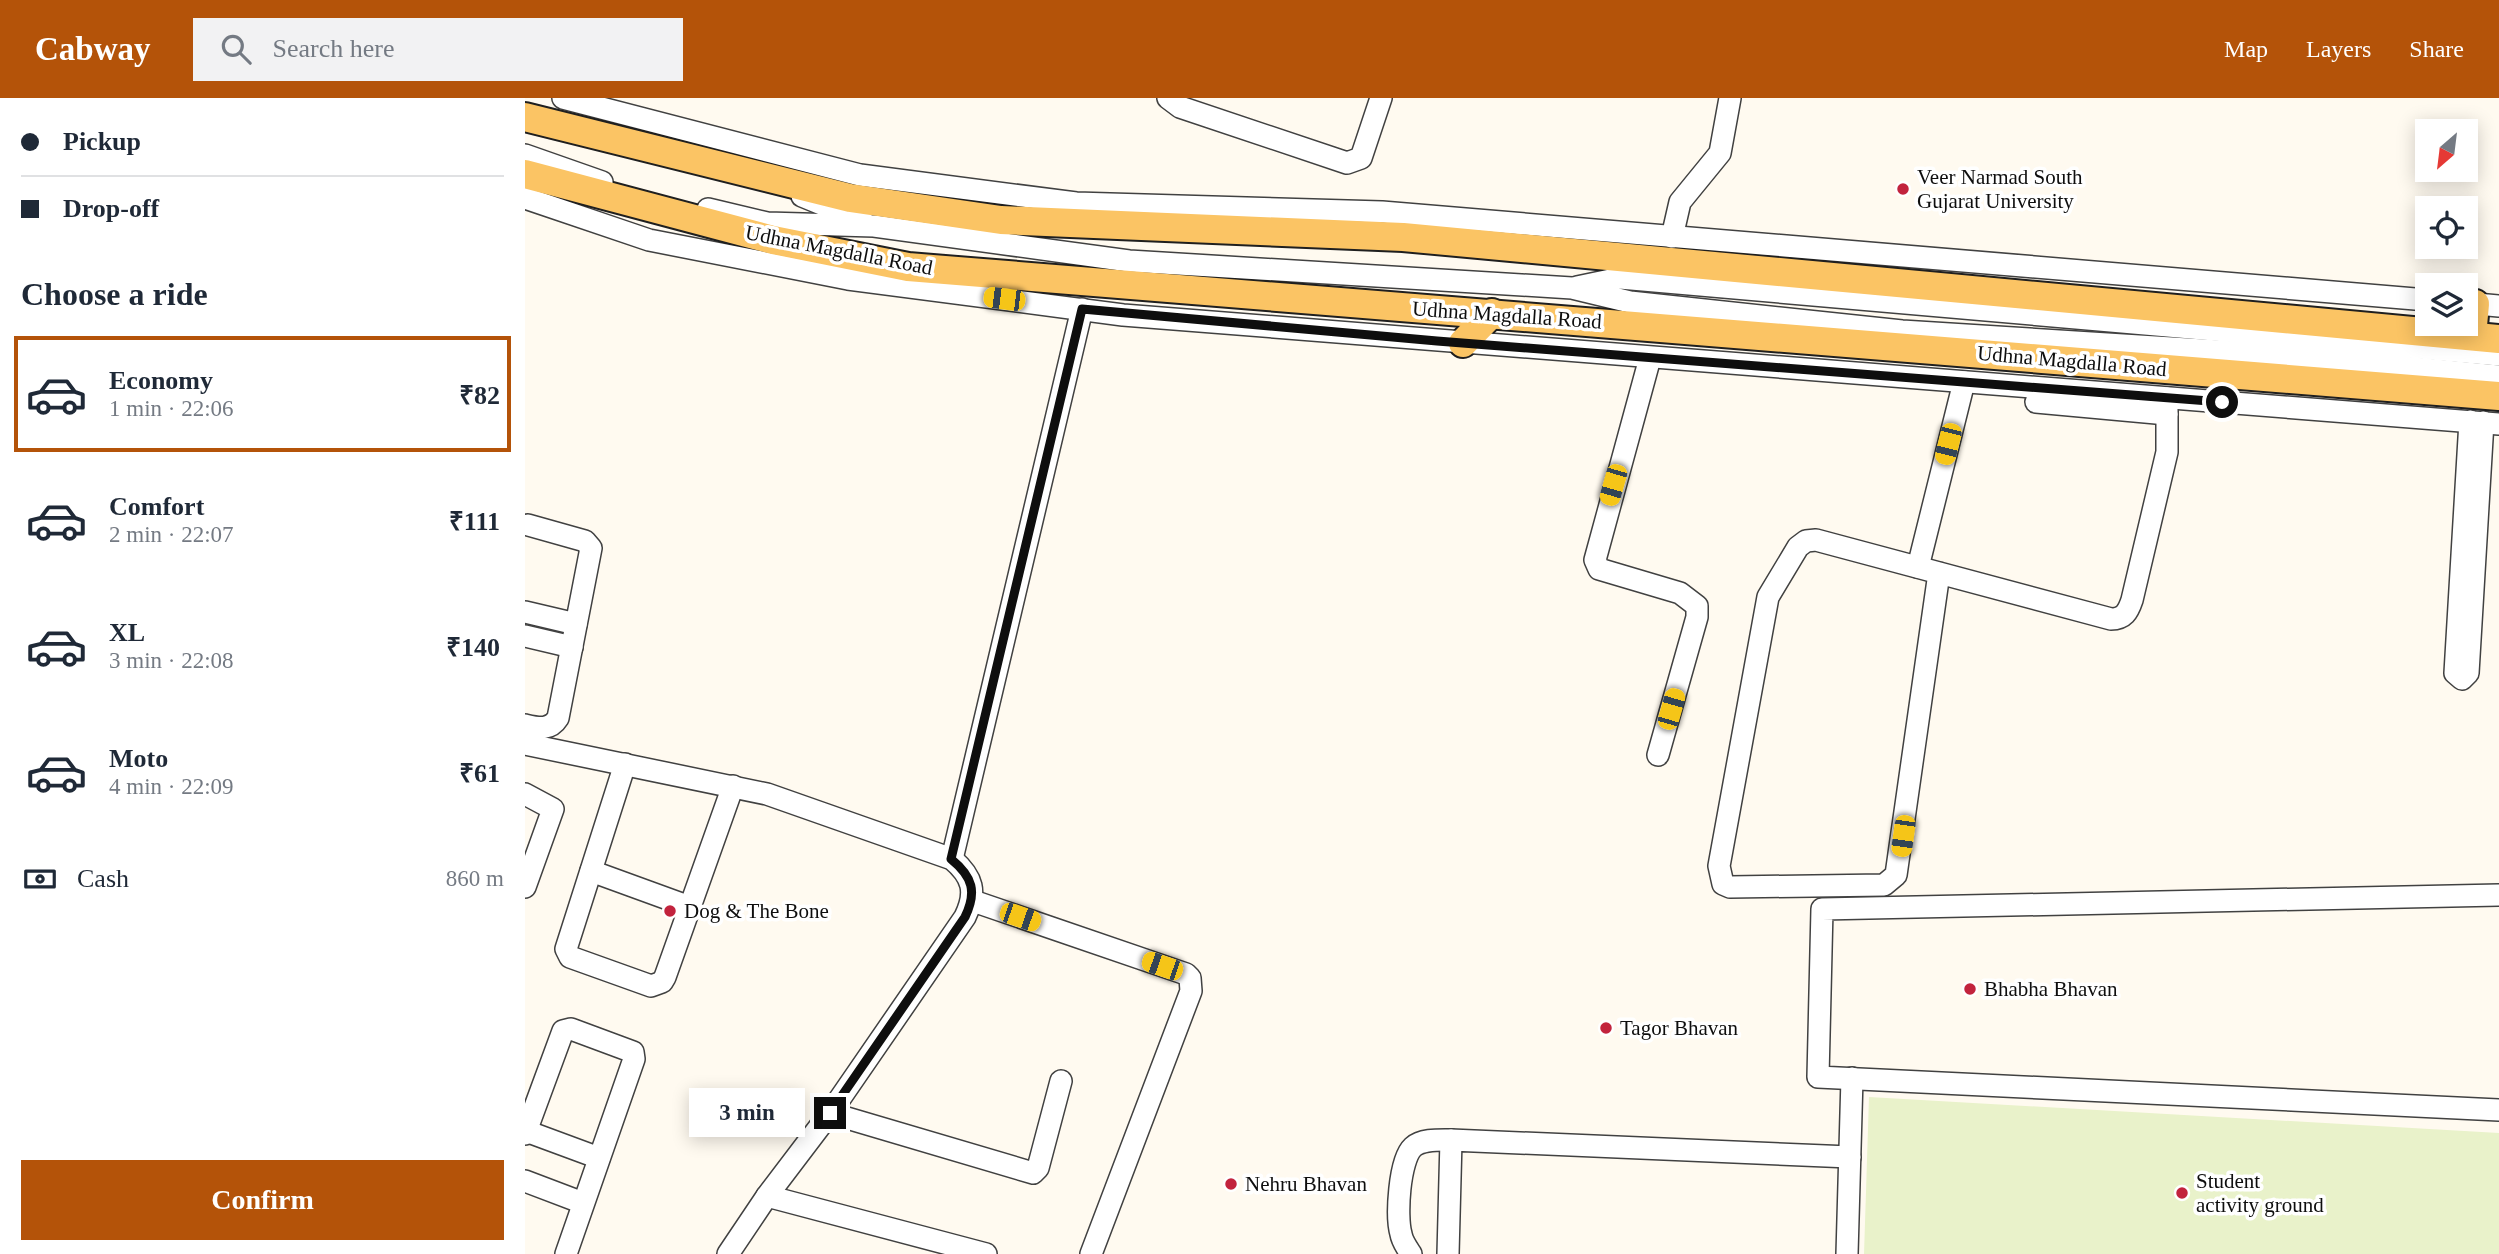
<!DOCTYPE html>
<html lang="en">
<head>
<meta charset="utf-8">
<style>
  :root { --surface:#fff; --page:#f2f2f3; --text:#1f2937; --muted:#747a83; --line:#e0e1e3; --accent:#b45309 }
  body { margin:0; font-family:"Times New Roman",serif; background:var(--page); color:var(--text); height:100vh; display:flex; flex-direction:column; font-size:26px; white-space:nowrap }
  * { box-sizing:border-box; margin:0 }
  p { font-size:23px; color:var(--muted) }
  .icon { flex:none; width:38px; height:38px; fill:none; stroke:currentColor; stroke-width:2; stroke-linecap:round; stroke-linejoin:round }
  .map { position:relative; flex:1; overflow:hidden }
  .sheet { display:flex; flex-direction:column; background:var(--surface); width:525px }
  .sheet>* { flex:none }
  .hud { display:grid; align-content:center; height:154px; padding:0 21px; background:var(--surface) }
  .needle { width:46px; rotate:208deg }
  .fabs { position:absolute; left:1890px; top:21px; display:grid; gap:14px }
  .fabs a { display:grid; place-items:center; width:63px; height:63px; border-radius:0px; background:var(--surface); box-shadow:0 4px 18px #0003; font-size:35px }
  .end { position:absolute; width:32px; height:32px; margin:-16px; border:9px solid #0e0e0e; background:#fff; box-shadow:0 0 0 4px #fff }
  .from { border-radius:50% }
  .bubble { position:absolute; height:49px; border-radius:0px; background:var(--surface); box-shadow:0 4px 18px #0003; font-size:23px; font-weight:700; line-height:49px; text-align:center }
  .car { position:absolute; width:21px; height:42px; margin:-21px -10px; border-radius:9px; box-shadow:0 0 5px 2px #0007; background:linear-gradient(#f5c518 24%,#345 0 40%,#f5c518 0 76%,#345 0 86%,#f5c518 0) }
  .hud b { display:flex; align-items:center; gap:24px; height:66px; font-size:26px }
  .hud b+b { border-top:2px solid var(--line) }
  .hud i { width:18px; height:18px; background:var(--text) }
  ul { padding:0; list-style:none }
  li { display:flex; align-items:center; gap:21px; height:116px; margin:0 14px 10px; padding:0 7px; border:4px solid transparent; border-radius:0px }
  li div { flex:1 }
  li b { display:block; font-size:26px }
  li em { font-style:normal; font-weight:700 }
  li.active { border-color:var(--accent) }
  li>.icon { width:63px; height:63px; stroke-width:1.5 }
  h2 { padding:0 21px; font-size:32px; line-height:84px }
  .pay { display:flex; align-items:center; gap:18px; height:77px; padding:0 21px; font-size:26px }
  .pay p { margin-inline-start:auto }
  .primary-button { display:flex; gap:14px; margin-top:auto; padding:14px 21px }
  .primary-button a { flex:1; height:80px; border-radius:0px; background:var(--accent); color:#fff; font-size:28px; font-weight:700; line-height:80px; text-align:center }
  header { display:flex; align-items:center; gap:42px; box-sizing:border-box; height:98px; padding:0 35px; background:var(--accent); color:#fff }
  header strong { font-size:33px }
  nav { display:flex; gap:38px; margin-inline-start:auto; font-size:24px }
  .search { width:490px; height:63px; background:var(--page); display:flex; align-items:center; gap:18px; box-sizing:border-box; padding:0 24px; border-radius:0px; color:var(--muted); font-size:26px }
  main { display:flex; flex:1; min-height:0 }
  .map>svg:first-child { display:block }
</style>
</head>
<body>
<header>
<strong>Cabway</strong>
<div class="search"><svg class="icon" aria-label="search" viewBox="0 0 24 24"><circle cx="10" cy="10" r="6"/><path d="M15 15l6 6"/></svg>Search here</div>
<nav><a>Map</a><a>Layers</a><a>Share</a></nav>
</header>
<main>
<section class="sheet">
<div class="hud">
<b><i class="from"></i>Pickup</b>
<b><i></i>Drop-off</b>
</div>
<h2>Choose a ride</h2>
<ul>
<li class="active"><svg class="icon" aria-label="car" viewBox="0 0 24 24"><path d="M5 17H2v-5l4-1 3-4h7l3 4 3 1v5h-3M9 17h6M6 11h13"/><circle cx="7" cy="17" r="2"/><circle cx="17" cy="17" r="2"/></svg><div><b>Economy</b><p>1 min · 22:06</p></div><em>₹82</em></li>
<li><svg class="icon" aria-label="car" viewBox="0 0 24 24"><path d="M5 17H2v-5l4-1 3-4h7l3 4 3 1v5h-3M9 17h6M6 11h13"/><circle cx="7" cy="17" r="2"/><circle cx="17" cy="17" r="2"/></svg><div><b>Comfort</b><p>2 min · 22:07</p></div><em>₹111</em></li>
<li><svg class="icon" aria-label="car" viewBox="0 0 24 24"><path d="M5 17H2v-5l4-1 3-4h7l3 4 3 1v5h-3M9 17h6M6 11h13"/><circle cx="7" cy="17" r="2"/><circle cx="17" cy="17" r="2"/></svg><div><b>XL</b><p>3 min · 22:08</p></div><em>₹140</em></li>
<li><svg class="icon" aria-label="car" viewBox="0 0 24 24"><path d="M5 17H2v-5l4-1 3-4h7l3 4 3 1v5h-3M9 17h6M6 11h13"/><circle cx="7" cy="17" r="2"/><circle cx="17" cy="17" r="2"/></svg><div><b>Moto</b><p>4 min · 22:09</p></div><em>₹61</em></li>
</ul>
<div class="pay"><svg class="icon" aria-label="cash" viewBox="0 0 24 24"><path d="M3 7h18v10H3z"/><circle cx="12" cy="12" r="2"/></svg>Cash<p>860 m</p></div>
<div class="primary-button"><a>Confirm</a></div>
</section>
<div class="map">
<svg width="1974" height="1156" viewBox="0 0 1974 1156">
  <rect width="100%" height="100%" fill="#fffaf0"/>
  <path fill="#e9f2ca" d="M1344 999 1974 1035V1156H1339Z"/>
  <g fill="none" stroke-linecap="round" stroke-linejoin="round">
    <g stroke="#414141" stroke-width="24">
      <g id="minor">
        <path d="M38 0 335 77 551 105 857 114 1902 202"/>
        <path d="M643 0 655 9 822 65 836 60 856 0"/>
        <path d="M0 57 77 84"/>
        <path d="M277 98 338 123"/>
        <path d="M0 100 124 142 323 181 598 217 1974 326"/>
        <path d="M183 111 242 125 349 128 604 163 1047 190 1105 204 1377 233 1742 256 1974 278"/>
        <path d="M1147 139 1155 104 1195 55 1205 0"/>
        <path d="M1052 189 1095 180 1974 257"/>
        <path d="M1941 205 1974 208"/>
        <path d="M1125 260 1070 462 1074 471 1155 495 1172 508V519L1133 657"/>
        <path d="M1511 304 1642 316"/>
        <path d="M1945 323 1930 575 1937 581 1943 575 1958 324"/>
        <path d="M1393 469 1439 284"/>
        <path d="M1414 475 1371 777 1359 787 1205 789 1198 786 1194 768 1243 499 1273 449 1281 443 1291 442 1586 521C1599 521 1603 514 1607 502L1642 354V300"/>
        <path d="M0 514 51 526"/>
        <path d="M0 538 47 549"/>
        <path d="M0 627C13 630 25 633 33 620L66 450 60 443 3 427"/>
        <path d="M0 646 242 696 427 761C448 779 452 794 440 819L305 1015 242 1098 203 1156"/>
        <path d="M100 666 41 851 45 859 126 888 137 884 140 879 208 688"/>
        <path d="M0 696 28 711 0 789"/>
        <path d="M427 761 557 211"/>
        <path d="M66 773 165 809"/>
        <path d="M1974 797 1297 811 1293 979 1974 1012"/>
        <path d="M448 803 661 876 665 880 666 893 566 1156"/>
        <path d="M305 1015 508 1075 513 1070 536 983"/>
        <path d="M1 1033 74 1060"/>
        <path d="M0 1036 38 933 46 931 108 954 109 961 41 1156"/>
        <path d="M0 1083 58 1105"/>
        <path d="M242 1098 461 1156"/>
        <path d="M886 1156C882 1150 877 1143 876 1136 871 1119 874 1062 888 1049 897 1041 914 1042 926 1042"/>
        <path d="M923 1156 926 1042 1325 1059"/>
        <path d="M1322 1156 1327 980"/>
      </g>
    </g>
    <g stroke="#1f1f1f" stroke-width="32">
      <g id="major">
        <path d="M0 19 325 100 476 122 878 139 1974 241"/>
        <path d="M0 76 248 142 383 169 1974 298"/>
        <path d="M1947 238 1950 206"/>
        <path d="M938 245 967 215"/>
      </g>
    </g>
    <use href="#minor" stroke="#fff" stroke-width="21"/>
    <use href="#major" stroke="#fbc464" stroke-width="28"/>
  </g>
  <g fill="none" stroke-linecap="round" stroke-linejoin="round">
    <path stroke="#0e0e0e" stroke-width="9" d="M305 1015 440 819C452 794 448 779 426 761L557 211 912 243 1697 304"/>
  </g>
  <g fill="#c2233d" stroke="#fff" stroke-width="2.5">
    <circle cx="1378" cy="91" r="7"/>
    <circle cx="145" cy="813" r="7"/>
    <circle cx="1445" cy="891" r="7"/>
    <circle cx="1081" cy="930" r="7"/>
    <circle cx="706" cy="1086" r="7"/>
    <circle cx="1657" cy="1095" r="7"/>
  </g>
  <g text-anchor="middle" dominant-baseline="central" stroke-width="7" stroke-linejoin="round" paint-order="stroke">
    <g font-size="21" fill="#0e0e0e" stroke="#fff" text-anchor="start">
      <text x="1392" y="79">Veer Narmad South<tspan x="1392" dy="24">Gujarat University</tspan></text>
      <text x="159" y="813">Dog &amp; The Bone</text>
      <text x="1459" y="891">Bhabha Bhavan</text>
      <text x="1095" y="930">Tagor Bhavan</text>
      <text x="1671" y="1083">Student<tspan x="1671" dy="24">activity ground</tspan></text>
      <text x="720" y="1086">Nehru Bhavan</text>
    </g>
    <g font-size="21" fill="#0e0e0e" stroke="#fff">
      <text transform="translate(314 152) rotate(11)">Udhna Magdalla Road</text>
      <text transform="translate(982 217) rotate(4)">Udhna Magdalla Road</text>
      <text transform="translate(1547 263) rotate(5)">Udhna Magdalla Road</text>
    </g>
  </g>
</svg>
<div class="fabs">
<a><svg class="needle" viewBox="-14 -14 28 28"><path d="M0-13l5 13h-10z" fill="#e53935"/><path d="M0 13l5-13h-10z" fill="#747a83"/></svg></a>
<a><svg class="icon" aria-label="locate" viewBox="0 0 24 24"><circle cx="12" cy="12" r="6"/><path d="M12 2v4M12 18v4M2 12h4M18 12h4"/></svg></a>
<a><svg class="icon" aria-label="layers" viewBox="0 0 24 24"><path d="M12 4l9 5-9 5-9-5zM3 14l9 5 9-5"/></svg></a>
</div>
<i class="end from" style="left:1697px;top:304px"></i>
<i class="end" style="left:305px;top:1015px"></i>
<div class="bubble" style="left:164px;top:990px;width:116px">3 min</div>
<i class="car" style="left:479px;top:201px;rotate:277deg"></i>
<i class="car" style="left:1423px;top:346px;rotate:194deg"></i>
<i class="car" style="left:1088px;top:387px;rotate:196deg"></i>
<i class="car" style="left:1146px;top:611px;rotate:16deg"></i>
<i class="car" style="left:1378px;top:738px;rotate:188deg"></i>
<i class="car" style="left:495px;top:819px;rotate:109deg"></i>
<i class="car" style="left:637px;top:868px;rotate:289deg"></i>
</div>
</main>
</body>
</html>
